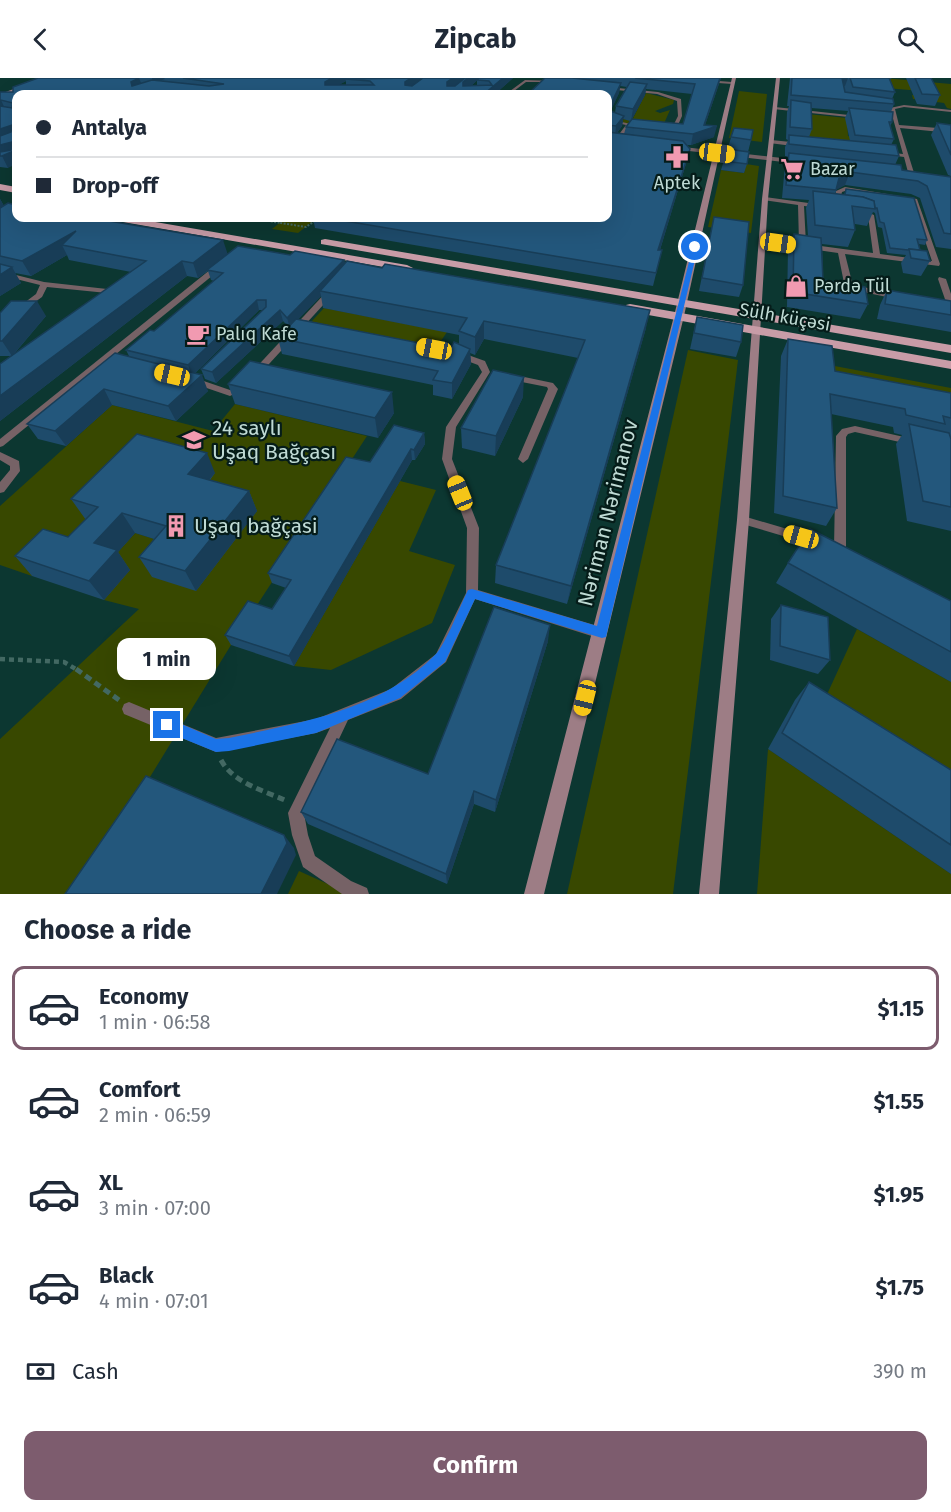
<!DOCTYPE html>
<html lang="en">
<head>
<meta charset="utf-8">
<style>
  :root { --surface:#fff; --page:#f2f2f3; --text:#1f2937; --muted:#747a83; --line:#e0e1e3; --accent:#7d5c6e }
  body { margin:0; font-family:"Fira Sans",sans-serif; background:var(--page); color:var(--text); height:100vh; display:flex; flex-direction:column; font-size:22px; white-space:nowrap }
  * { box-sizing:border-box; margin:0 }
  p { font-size:20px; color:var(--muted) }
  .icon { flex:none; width:33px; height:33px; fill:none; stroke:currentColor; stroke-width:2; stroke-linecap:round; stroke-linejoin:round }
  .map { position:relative; height:816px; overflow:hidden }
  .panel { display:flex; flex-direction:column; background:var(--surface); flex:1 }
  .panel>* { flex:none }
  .banner { position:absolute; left:12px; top:12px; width:600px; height:132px; border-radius:12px; box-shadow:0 6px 24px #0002; display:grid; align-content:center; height:132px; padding:0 24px; background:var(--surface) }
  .end { position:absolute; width:27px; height:27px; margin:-14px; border:8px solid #1a73e8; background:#fff; box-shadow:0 0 0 3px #fff }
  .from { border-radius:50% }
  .bubble { position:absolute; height:42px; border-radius:12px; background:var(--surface); box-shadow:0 6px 24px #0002; font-size:20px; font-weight:700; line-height:42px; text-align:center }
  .car { position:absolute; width:18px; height:36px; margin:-18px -9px; border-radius:8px; box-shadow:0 0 4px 2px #0007; background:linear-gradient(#f5c518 24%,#345 0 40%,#f5c518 0 76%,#345 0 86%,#f5c518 0) }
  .banner b { display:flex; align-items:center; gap:21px; height:57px; font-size:22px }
  .banner b+b { border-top:2px solid var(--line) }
  .banner i { width:15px; height:15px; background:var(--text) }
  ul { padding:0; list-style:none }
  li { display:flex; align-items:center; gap:18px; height:84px; margin:0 12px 9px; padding:0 12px; border:3px solid transparent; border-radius:12px }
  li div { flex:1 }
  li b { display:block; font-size:22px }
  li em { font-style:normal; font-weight:700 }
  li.selected { border-color:var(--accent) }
  li>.icon { width:54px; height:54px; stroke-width:1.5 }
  h2 { padding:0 24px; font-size:27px; line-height:72px }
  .pay { display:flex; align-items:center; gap:15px; height:66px; padding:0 24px; font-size:22px }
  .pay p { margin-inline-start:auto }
  .action { display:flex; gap:12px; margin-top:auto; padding:12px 24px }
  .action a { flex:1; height:69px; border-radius:12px; background:var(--accent); color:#fff; font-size:24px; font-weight:700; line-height:69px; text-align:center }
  header { display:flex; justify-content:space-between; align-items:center; height:78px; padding:0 24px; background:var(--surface); font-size:27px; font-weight:700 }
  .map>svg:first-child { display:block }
</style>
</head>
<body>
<header><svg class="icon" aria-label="back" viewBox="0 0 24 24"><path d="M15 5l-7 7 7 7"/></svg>Zipcab<svg class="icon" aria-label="search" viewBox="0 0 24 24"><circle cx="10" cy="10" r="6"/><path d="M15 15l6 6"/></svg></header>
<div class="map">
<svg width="951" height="816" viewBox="0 0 951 816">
  <rect width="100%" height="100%" fill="#0c3731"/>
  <g fill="#384800">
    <path d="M884 0 951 6V31L947 30 944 25 913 21 912 17 923 18 921 13 886 10Z"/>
    <path d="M739 13 767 16 762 64 729 60Z"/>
    <path d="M646 15 674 22 673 26 655 33 660 35 670 32 662 50 629 47 613 40 632 42Z"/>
    <path d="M807 36 847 40 848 58 863 60 864 65 808 64Z"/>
    <path d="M746 86 759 88 751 155 708 149 721 92 744 95Z"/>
    <path d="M286 140H317L298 155 272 151Z"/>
    <path d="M324 230 447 254 428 282 300 256Z"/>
    <path d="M688 272 738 282 673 816H567Z"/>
    <path d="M824 286 951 310V335L826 311Z"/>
    <path d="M235 326 367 358 231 567 142 712 72 816H0V661L139 531 104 522 108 485 135 455 177 468 257 433 112 450 32 498 0 487V428L112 327 213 353Z"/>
    <path d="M400 403 436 412 409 473 455 487 432 545 331 592 294 588Z"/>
    <path d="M857 551 951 604V722L818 636Z"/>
    <path d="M768 671 951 796V816H757Z"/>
    <path d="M299 793 350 816H288Z"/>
  </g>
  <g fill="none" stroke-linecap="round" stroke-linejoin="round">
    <g stroke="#436963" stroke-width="2" stroke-dasharray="2 1.5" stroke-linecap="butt">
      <path d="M250 140 281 145"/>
      <path d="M287 140 281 145 306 149 319 140"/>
    </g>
    <path stroke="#436963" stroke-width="4.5" stroke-dasharray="5 4" stroke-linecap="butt" d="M0 581 64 584 79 593"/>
    <g stroke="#436963" stroke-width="5" stroke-dasharray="7 4.5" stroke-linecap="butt">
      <path d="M76 591 119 622"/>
      <path d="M221 682C233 705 265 713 287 723"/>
    </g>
    <g fill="#766266" fill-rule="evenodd">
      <path d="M525 2 556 3 558 4H526L510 16H506Z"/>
      <path d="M706 2 732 4 734 5 732 6 704 4Z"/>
      <path d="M608 9 658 14 681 21 682 38 678 47 666 51 664 50 674 46 678 38 677 23 657 16 606 11Z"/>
      <path d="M904 27 951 32V34L904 29 895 31 899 47 951 51V55L900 50 915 98 912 100 909 98 904 79 882 76 885 74 903 76 890 30Z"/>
      <path d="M775 29 858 38 860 39 858 40 773 31Z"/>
      <path d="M608 41 631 46 619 64 614 63 626 47 608 43Z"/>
      <path d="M771 62 801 65 804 67 801 69 769 65Z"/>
      <path d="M845 109 917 121 940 186 939 188 845 176 852 204 855 207 901 218V222L849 211 844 205 838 175 762 164 759 162 762 160 799 165 798 127 763 122V120L765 119 823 127V129L821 130 804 128 806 166 873 175 868 138 858 134V132L860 131 874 137 880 176 932 183 911 122 845 113 842 114 838 129H834L836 113Z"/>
      <path d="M216 187 223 189 3 368 0 369V361Z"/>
      <path d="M0 193 44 204 107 211 111 213 107 215 47 209 42 219 0 249V243L36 216 40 207 0 197Z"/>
      <path d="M939 199 946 201 951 216V229L947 227 938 201Z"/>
      <path d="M329 211 336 213 258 298H252V294Z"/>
      <path d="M457 273 485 283 490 294 456 349 452 381 479 450 478 512 601 549 606 551 607 555 606 559 601 561 475 521 446 584 401 621 348 642 304 735 308 757 315 778 351 803 367 810 369 816H342L303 789 292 757 288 735 330 650 316 655 216 674 124 636 122 631 124 626 129 624 216 660 316 641 391 611 436 576 466 515 467 450 442 381 446 349 482 294 478 287 454 278V274Z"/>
      <path d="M510 296 553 305 558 311 528 381 523 385 518 381 548 311 547 309 507 301 506 299Z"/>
      <path d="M192 299 230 312 242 307 246 310 230 318 189 304V300Z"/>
      <path d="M855 348 913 361 918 364 913 367 855 354 848 356 846 359V471L844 474 840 476 836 474 834 471 836 358 842 351Z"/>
      <path d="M0 374 19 383 20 393 4 414 0 415V404L10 392V388L0 382Z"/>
      <path d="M743 438 821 461 823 464 821 467 817 468 739 445 737 442 739 439Z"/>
    </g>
    <path fill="#766266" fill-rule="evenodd" d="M674 68 800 82 803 84 800 86 672 71Z"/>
    <g fill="#9d7d85" fill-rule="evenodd">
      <path d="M44 0H51L0 20V16Z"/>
      <path d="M732 0H736L684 238 544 816H524L674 238Z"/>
      <path d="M776 0H780L768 121 749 442 719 816H699L737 442 762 121Z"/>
    </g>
    <g fill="#c89ca7" fill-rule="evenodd">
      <path d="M0 106 16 109V115L0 112Z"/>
      <path d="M112 140H132L407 187 413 190 407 193 117 143Z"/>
      <path d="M325 161 951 267V275L321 166V162Z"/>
      <path d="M630 226 951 283V291L626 233V227Z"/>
    </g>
  </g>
  <g fill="#1e4b6b" fill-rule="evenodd">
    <path d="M38 0H513L495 16H16L8 90 0 89V14H13ZM477 2V7L471 8ZM346 3V7H338Z"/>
    <path d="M545 0H721L705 47 714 59 691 67H686L690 71 687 82 660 172H662L653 208 315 150 313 140H608ZM620 8 627 9 616 28 615 35 610 33 619 15ZM646 11 692 16 683 46 632 41 645 17ZM623 41 630 43 626 49 624 56 617 55 622 48Z"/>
    <path d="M790 0H892L890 1 895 14 892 21 894 26 891 34 892 44 890 49 894 61 891 67 899 78 895 87 902 92 951 99V171L936 169 920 120 911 116 845 107 837 111 835 116 844 117 846 111 927 162 925 167 919 166 920 172 930 183 921 198 903 195 901 185 906 177 887 175 882 150 878 149 875 135 873 134 867 148 855 146V152L848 169 822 166 823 202 868 226 860 241 787 229 788 170 794 156 808 158 806 130 809 122 782 120 785 87 788 79 785 78V69L788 62 786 61 787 34 789 28H787ZM811 30 848 33 845 40 850 63 809 59 812 51Z"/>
    <path d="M906 0H931L940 17 935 28 917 26Z"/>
    <path d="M937 45 951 47V98L948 97 931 57Z"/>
    <path d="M734 50 751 62 748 74 747 86 744 95 721 92Z"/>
    <path d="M0 121 4 128 228 176 290 177 344 182 345 186 646 250 567 526 495 505 496 487 578 280 484 261 475 277 470 275 471 286 452 321 433 317V307L282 276 278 260 289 249 283 243 216 305 205 301 201 291 263 232H259L195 295 208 313 176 343 112 327 66 368 38 361 27 346 129 278 126 272 154 253 214 203 211 202 208 193 198 200 187 198 0 343V286L11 278H0V235L46 238 14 276 131 194 69 182 67 177 31 198 15 195 21 205 0 218ZM321 218 323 230 459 257V266L450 271 298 241Z"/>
    <path d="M714 139 743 207 739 219 699 213Z"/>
    <path d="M887 212 951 223V254L877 241 880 227Z"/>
    <path d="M697 239 741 264 736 279 690 271Z"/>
    <path d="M788 261 835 293 951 315V453L907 443 896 366 902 357 894 355 893 349 831 336 837 430 826 448 774 435 781 278Z"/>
    <path d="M228 306 394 335 378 360 235 326Z"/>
    <path d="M523 319 495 378 462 370 461 350Z"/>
    <path d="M424 355 425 366 415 382H412L294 588 231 567 225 557 272 531 286 510 272 505 268 495 370 384Z"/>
    <path d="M215 395 210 402 249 413 257 433 196 513 152 499 139 479 154 461 135 455 118 474 130 492 104 522 32 498 15 478 68 459 86 442 71 421Z"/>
    <path d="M788 485 951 523V604L776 505Z"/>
    <path d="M781 527 830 582 818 596 770 582 771 541Z"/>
    <path d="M548 563 495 734 474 726 447 806 308 746 301 734 428 696Z"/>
    <path d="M809 604 951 692V796L768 671 795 622Z"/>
  </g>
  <g fill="#183d57">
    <path d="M139 0 143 10 135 16 131 4Z"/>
    <path d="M152 0H164L165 1 153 5Z"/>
    <path d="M332 0H350L345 1 346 3 327 14 325 7V4Z"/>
    <path d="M411 0H425L405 16V4Z"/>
    <path d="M453 0H465L447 16V4Z"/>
    <path d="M468 0H480L464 14 463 4Z"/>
    <path d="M503 0H513L495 16H484Z"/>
    <path d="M721 0 703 53 717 48 714 59 691 67 693 56 704 47Z"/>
    <path d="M841 0H848L845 8 838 9Z"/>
    <path d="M621 5 619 15 608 39V32Z"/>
    <path d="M647 6 645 17 631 43 633 31Z"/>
    <path d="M1 22 6 33 0 34V24Z"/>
    <path d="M624 38 622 48 615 58 616 48Z"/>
    <path d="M12 47 16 56 0 64V51Z"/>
    <path d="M12 64 16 72V86L8 90 2 78H0V67Z"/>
    <path d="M690 71 687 82 656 185 658 172Z"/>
    <path d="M850 94 845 107 836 112 839 100Z"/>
    <path d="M0 121 8 135 0 140Z"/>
    <path d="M76 153 62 167 67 177 31 198 22 183Z"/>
    <path d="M223 162 228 177 198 200 193 185Z"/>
    <path d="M344 182 346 192 320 213 321 218 290 250 287 240Z"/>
    <path d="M182 183 187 198 0 343V318Z"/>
    <path d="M12 189 21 205 0 218V197Z"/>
    <path d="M257 222 259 232 192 298 188 287Z"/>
    <path d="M37 223 46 238 12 278 2 263Z"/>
    <path d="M280 232 283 243 216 305 212 294Z"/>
    <path d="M650 232 646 250 567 526 571 508Z"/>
    <path d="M484 243V261L475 277V259Z"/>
    <path d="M470 271 471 286 452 321V305Z"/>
    <path d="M202 297 208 313 176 343 168 328Z"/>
    <path d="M524 299 523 319 495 378 496 358Z"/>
    <path d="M104 311 112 327 66 368 55 353Z"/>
    <path d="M392 314 394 335 378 360 375 340Z"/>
    <path d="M424 355 425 366 415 382 414 372Z"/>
    <path d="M411 371 412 382 294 588 289 578Z"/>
    <path d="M207 375 215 395 197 416 188 396Z"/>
    <path d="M249 413 257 433 196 513 185 493Z"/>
    <path d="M122 435 135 455 118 474 130 492 104 522 89 503 94 465Z"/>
    <path d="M550 547 548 563 495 734 496 722Z"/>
    <path d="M474 713V726L447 806 446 796Z"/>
    <path d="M284 757 294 770 296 777 277 816H261Z"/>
  </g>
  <g fill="#23577c" stroke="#183d57" stroke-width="1.5">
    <path d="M38 0H139L131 4 132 8 152 2 209 8 224 6 183 0H332L325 4V7H374L370 3 345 1 411 0 405 4V7L412 8 423 0H453L447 4V8H455L465 0H468L463 4V8L492 7 489 3 477 2 479 0H503L484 16H16V72L2 78H0V74L11 72 12 64 0 67V58L11 54 12 47 0 51V28L12 30 13 25 1 22 0 24V14H13V9Z"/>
    <path d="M545 0H572L621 5 608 32V16H528Z"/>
    <path d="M635 0H720L704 47 717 48 693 56 626 49 632 41 683 46 695 6Z"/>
    <path d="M792 0H842L845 14 893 21 894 26 791 17Z"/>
    <path d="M850 0H889L895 14 853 9Z"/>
    <path d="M915 0H931L940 17 922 16Z"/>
    <path d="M630 4 647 6 633 31 616 28Z"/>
    <path d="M791 22 811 25 812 51 790 49Z"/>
    <path d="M849 30 893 34 892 44H889L894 61 855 57Z"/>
    <path d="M608 32 624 38 616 48 608 47V54L683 63 690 71 658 172H662L656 195 327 140H608Z"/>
    <path d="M937 45 951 47V77Z"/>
    <path d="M734 50 753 52 751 62 731 59Z"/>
    <path d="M789 57 896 67 899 78 789 66Z"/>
    <path d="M727 71 749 74 747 86 724 83Z"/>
    <path d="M789 75 901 87 902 92 951 99V156L944 155 927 108 918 103 850 94 839 100 836 112 786 107Z"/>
    <path d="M846 111 914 120 927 162 917 161 920 172 909 171 908 172 890 170 884 145 880 144 877 130H875L874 123 863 119 845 117Z"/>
    <path d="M813 113 863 119 874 123 875 131 852 128 855 152 815 147Z"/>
    <path d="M8 125 16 127V140H91L223 162 193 185 182 183 0 318V286L146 183 62 167 76 153 22 183 0 178V130Z"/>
    <path d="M714 139 749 144 743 207 702 200Z"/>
    <path d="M794 156 821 160 823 202 865 209 868 226 793 214Z"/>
    <path d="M238 168 290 177 295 173 344 182 287 240 280 232 212 294 201 291 266 229V222H257L188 287 126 272 150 252 154 253 223 195 207 192Z"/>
    <path d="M909 171 927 173 930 183 911 180Z"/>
    <path d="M347 183 382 190 385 186 650 232 571 508 496 487 585 262 484 243 475 259 459 253 467 240 320 213Z"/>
    <path d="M0 186 12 189 0 197Z"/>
    <path d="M887 212 951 223V237L885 226Z"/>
    <path d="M11 223H37L2 263H0V235Z"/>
    <path d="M697 239 743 247 741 264 694 255Z"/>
    <path d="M296 241 450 271 454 264 470 271 452 305 433 302 438 293 278 260Z"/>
    <path d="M788 261 832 268 835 293 951 315V340L943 338 945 346 906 337 905 331 830 316 837 430 783 418Z"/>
    <path d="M115 275 202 297 168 328 104 311 55 353 27 346Z"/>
    <path d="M250 283 392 314 375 340 228 306Z"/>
    <path d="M493 292 524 299 496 358 461 350Z"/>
    <path d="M909 346 949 355 951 361V429L923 423Z"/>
    <path d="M394 347 424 355 414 372 411 371 289 578 225 557 248 523 272 531 291 502 268 495 346 379 370 384Z"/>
    <path d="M137 356 207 375 188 396 249 413 185 493 139 479 166 448 122 435 94 465 117 472 89 503 15 478 43 451 68 459 98 429 71 421Z"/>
    <path d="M810 451 951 523V574L788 485Z"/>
    <path d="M781 527 828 539 830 582 780 568Z"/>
    <path d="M494 529 550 547 496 722 474 713 446 796 301 734 337 661 428 696Z"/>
    <path d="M809 604 951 692V767L782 655Z"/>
    <path d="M146 698 284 757 287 765 261 816H65Z"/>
  </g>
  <path fill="#1a73e8" d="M693 168 698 169 606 559 602 560 475 521 445 584 400 620 316 655 229 673 216 674 162 652V642L167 640 216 661 229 660C300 645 381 632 435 577 446 566 460 528 468 512L472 511 597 548Z"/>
  <defs>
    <g id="pharmacy-bare" transform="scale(1.8)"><path d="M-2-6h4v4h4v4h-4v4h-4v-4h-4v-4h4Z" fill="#f19ab1" stroke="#051c19" stroke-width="2.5" paint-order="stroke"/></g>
    <g id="supermarket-bare" transform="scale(1.8)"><path d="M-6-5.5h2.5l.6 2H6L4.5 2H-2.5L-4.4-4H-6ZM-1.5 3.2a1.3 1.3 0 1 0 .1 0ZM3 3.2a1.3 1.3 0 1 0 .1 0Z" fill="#f19ab1" stroke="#051c19" stroke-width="2.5" paint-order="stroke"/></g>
    <g id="shop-bare" transform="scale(1.8)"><path d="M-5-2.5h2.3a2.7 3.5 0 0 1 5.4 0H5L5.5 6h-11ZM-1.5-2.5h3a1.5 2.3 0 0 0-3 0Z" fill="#f19ab1" stroke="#051c19" stroke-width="2.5" paint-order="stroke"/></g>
    <g id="cafe-bare" transform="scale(1.8)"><path d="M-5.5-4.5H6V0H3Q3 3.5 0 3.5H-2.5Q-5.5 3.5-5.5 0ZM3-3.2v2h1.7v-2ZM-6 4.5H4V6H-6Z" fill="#f19ab1" stroke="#051c19" stroke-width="2.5" paint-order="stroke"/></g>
    <g id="school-bare" transform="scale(1.8)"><path d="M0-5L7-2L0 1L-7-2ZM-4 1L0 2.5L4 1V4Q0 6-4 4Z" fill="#f19ab1" stroke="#051c19" stroke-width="2.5" paint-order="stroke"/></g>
    <g id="building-bare" transform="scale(1.8)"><path d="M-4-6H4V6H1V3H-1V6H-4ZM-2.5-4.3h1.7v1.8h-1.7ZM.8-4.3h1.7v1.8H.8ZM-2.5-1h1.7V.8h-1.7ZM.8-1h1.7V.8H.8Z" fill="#f19ab1" stroke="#051c19" stroke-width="2.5" paint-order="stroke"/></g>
  </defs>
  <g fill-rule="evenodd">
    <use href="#pharmacy-bare" x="677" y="79"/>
    <use href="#supermarket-bare" x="792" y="91"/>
    <use href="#shop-bare" x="796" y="208"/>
    <use href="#cafe-bare" x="198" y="256"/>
    <use href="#school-bare" x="194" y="362"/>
    <use href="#building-bare" x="176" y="448"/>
  </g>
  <g text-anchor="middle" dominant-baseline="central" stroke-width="4.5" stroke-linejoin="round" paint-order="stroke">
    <g font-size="18" fill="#bfdad4" stroke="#051c19" text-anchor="start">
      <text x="810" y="91">Bazar</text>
      <text x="677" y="105" text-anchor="middle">Aptek</text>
      <text x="814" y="208">Pərdə Tül</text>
      <text x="216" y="256">Palıq Kafe</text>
    </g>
    <g font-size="18" fill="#bfdad4" stroke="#051c19">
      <text transform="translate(785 239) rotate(10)">Sülh küçəsi</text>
    </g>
    <g font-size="21" fill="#bfdad4" stroke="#051c19" text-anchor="start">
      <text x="212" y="350">24 saylı<tspan x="212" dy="24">Uşaq Bağçası</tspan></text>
      <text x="194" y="448">Uşaq bağçasi</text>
    </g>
    <g font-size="21" fill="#bfdad4" stroke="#051c19">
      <text transform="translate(608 435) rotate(-76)">Nəriman Nərimanov</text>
    </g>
  </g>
</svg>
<i class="end from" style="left:695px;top:169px"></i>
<i class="end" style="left:167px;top:647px"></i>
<div class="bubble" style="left:117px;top:560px;width:99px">1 min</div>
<i class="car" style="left:717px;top:75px;rotate:97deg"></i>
<i class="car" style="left:778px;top:165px;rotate:98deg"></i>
<i class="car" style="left:434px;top:271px;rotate:281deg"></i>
<i class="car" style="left:172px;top:297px;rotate:283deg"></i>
<i class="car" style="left:460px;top:415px;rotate:338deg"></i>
<i class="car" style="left:801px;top:459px;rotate:286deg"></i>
<i class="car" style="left:585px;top:620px;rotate:194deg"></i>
<div class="banner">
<b><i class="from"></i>Antalya</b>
<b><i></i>Drop-off</b>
</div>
</div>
<section class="panel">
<h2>Choose a ride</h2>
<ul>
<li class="selected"><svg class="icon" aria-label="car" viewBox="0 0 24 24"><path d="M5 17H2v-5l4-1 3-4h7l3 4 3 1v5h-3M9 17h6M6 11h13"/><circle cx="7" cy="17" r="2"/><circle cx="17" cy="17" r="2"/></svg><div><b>Economy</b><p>1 min · 06:58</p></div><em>$1.15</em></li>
<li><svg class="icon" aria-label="car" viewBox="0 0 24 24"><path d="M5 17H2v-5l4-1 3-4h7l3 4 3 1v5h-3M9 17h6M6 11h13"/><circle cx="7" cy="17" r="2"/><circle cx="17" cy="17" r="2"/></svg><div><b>Comfort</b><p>2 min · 06:59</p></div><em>$1.55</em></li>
<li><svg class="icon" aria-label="car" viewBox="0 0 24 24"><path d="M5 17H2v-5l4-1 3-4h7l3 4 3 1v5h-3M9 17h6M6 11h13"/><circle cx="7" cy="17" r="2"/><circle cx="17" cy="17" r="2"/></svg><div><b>XL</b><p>3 min · 07:00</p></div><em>$1.95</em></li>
<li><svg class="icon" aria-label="car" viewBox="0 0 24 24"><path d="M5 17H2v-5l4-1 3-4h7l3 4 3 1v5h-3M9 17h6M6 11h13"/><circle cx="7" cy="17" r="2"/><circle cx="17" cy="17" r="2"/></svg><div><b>Black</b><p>4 min · 07:01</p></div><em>$1.75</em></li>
</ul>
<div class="pay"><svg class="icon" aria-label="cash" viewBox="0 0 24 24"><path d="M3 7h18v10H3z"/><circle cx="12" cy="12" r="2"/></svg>Cash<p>390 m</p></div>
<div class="action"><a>Confirm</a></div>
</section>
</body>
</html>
